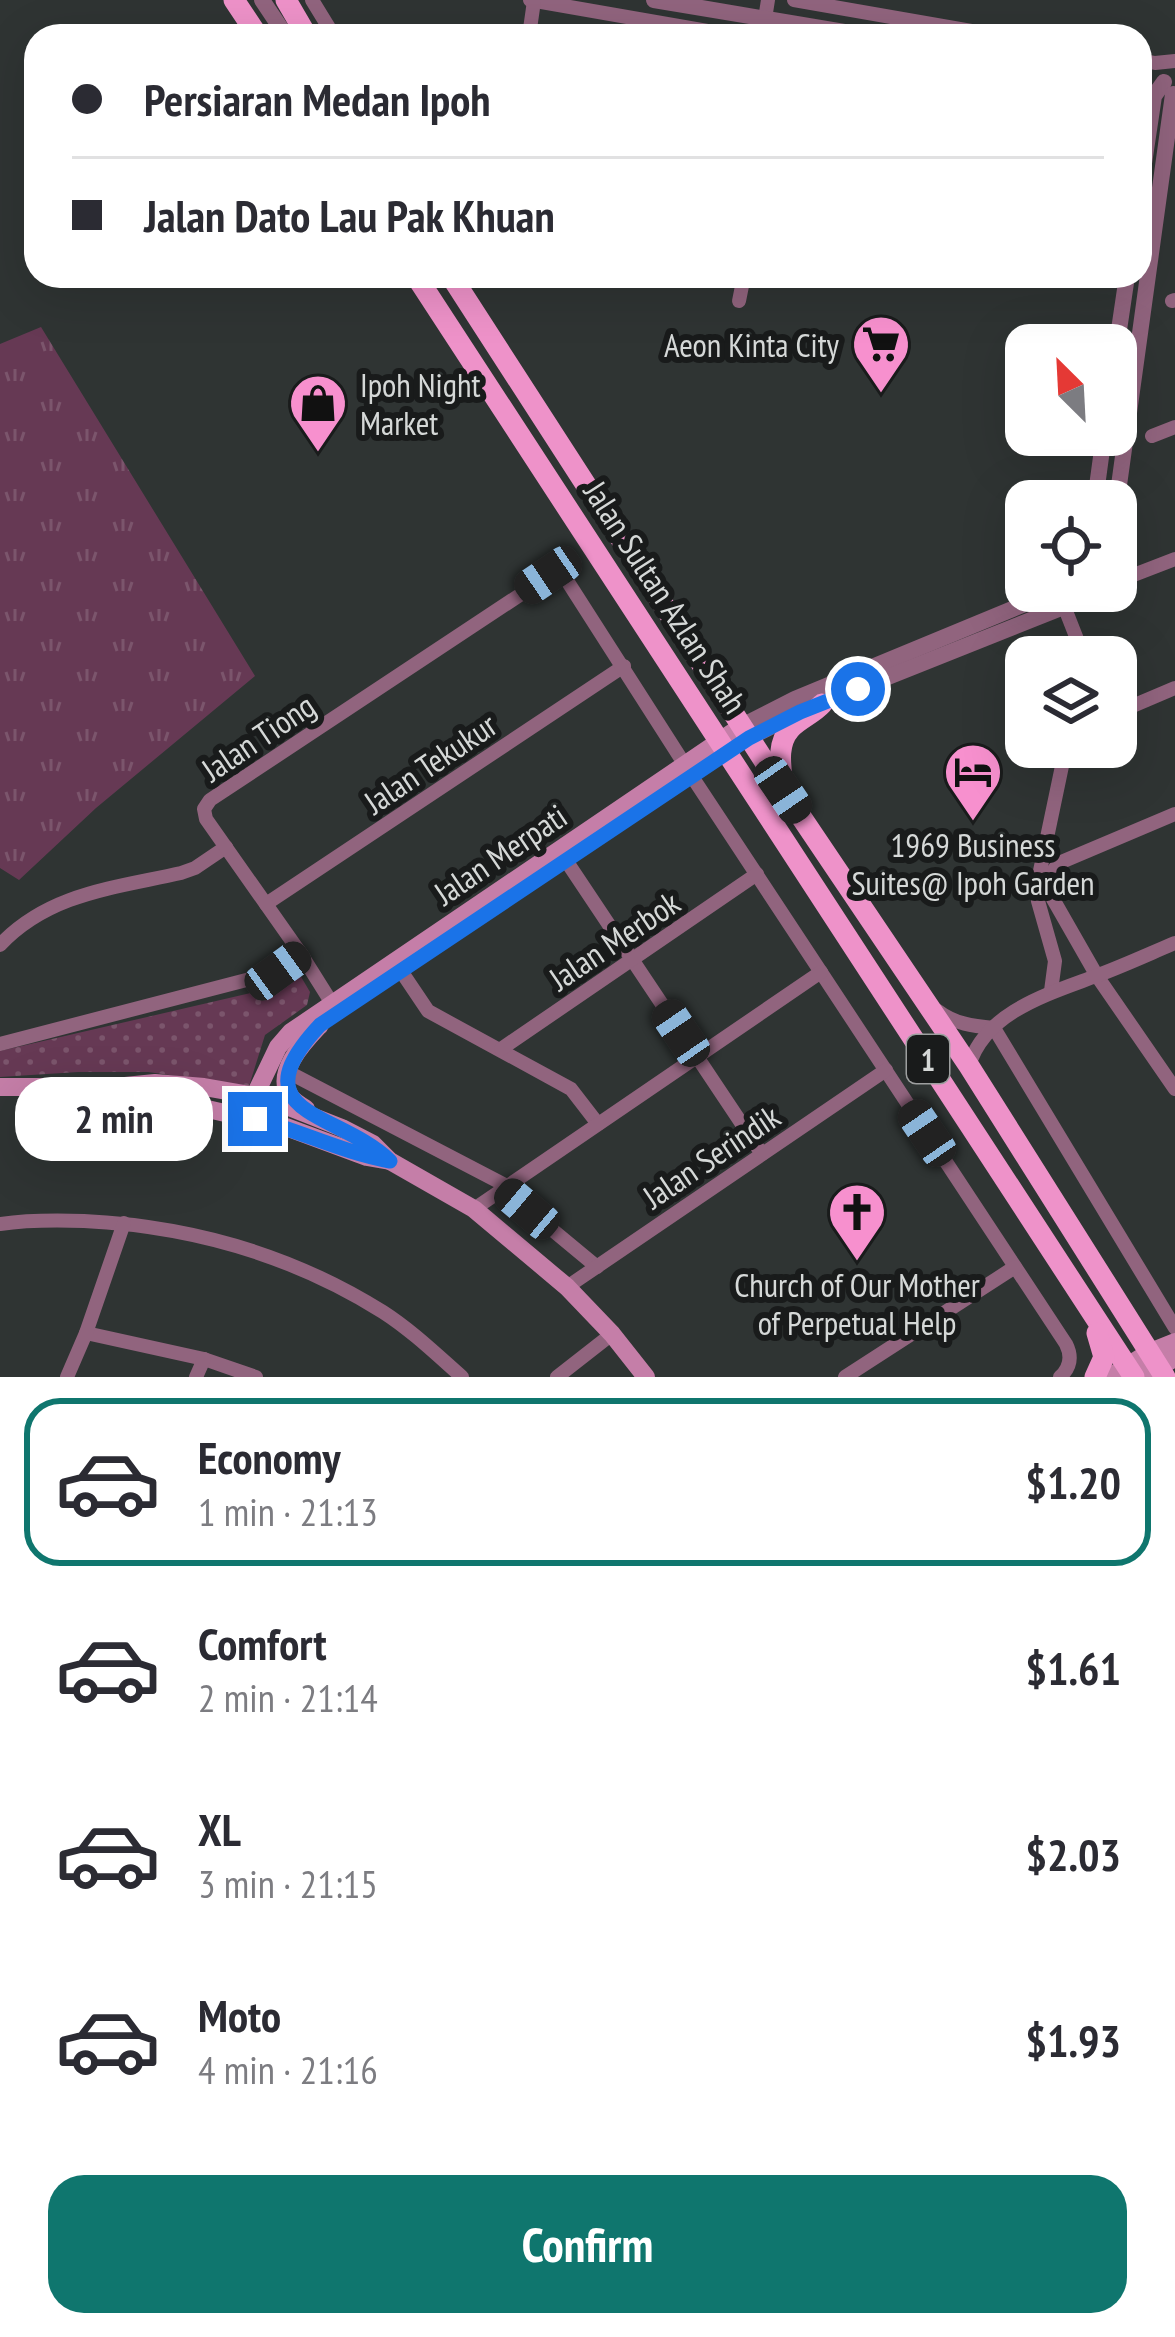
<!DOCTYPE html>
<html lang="en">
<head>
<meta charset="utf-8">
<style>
  :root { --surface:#fff; --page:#f7f7f7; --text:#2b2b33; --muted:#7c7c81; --line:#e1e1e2; --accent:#0f766e }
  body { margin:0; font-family:"PT Sans Narrow",sans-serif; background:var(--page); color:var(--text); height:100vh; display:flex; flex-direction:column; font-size:45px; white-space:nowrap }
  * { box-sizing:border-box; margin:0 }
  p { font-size:39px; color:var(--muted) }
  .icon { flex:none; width:66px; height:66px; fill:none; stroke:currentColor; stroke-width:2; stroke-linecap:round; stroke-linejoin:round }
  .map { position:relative; height:1377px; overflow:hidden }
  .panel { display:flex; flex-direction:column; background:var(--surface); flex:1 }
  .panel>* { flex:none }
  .guide { position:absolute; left:24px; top:24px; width:1128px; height:264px; border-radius:36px; box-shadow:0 12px 48px #0002; display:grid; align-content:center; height:264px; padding:0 48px; background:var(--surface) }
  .needle { width:78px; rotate:336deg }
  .buttons { position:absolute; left:1005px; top:324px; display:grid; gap:24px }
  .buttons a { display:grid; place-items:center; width:132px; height:132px; border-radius:24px; background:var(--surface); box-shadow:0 12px 48px #0002; font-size:60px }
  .end { position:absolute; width:54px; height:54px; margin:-27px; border:15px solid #1a73e8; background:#fff; box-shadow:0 0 0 6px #fff }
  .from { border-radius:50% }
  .bubble { position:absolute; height:84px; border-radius:36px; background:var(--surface); box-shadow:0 12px 48px #0002; font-size:39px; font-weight:600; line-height:84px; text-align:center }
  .car { position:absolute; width:36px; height:72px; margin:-36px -18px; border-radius:15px; box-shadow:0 0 9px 3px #0007; background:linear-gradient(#222 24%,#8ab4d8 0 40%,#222 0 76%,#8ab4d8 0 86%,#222 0) }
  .guide b { display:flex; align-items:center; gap:42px; height:114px; font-size:45px }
  .guide b+b { border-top:3px solid var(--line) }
  .guide i { width:30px; height:30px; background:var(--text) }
  ul { padding:21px 0 0; list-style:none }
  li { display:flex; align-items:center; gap:36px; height:168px; margin:0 24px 18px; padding:0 24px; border:6px solid transparent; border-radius:36px }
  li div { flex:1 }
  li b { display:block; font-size:45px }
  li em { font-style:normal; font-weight:600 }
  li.selected { border-color:var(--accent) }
  li>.icon { width:108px; height:108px; stroke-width:1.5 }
  .primary-button { display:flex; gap:24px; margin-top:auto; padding:24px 48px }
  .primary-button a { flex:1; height:138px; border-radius:36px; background:var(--accent); color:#fff; font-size:48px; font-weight:600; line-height:138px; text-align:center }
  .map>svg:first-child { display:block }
</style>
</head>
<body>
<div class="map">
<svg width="1175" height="1377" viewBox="0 0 1175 1377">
  <defs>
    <pattern id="grass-tufts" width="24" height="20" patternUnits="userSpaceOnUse" patternTransform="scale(3)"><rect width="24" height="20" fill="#663954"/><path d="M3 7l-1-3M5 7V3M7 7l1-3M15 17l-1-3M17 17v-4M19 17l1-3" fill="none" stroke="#7b556c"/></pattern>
    <pattern id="park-dots" width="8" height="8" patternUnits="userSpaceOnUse" patternTransform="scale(3)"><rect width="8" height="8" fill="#663954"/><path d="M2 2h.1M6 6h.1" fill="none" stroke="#7b556c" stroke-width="1.8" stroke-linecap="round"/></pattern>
  </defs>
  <rect width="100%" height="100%" fill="#2f3433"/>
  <path fill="url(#grass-tufts)" d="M41 327 255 676 96 808 19 880 0 868V344Z"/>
  <path fill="url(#park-dots)" d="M289 974 300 975 310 992 307 1005 265 1035 249 1086 148 1072H78L0 1077V1051L264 990Z"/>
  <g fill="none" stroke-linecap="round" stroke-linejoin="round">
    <g stroke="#91647e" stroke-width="14">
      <path d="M312 0 334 36"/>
      <path d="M530 0 736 36"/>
      <path d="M794 0 1000 36"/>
      <path d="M765 19 768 0"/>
      <path d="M529 36 534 1"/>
      <path d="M1140 60 1155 63 1175 61"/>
      <path d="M739 301 744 276"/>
      <path d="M1172 301 1175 300"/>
      <path d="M1152 436 1175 427"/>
      <path d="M1131 576 1175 559"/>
      <path d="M1064 606 1084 657"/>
      <path d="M1116 713 1175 688"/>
      <path d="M691 775 1066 1344C1072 1356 1071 1367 1060 1377"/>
      <path d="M1175 814 1059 863 1052 872 1050 884 1053 899 1097 976 1175 1089"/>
      <path d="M559 850 762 1154"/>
      <path d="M266 904 624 666"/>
      <path d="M0 945C49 893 115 888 181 873L195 868 226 847"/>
      <path d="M395 962 428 1011 571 1089 598 1124"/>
      <path d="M1051 991 1055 961 1038 901 1040 871 1066 747"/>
      <path d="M938 1011C955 1024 973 1026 994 1028"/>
      <path d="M338 1013 301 954 206 819 204 809 210 800 553 573 566 579 685 765"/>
      <path d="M994 1028 1175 1328"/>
      <path d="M0 1044 273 973 301 954"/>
      <path d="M501 1049 757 874"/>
      <path d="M969 1066C985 1012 1048 994 1096 976 1123 966 1149 954 1175 943"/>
      <path d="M288 1072 507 1186"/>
      <path d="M503 1189 597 1267"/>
      <path d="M474 1209 821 972"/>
      <path d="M0 1224C27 1220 56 1220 84 1221 190 1226 292 1255 383 1312 411 1330 436 1354 462 1377"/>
      <path d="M567 1287 886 1070"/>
      <path d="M86 1333 204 1359 256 1377"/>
      <path d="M67 1377 86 1333 124 1223"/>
      <path d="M196 1377 204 1359"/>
      <path d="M557 1377 612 1334"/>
      <path d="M845 1377 1015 1267"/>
    </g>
    <g stroke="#91647e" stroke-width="16">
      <path d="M262 0 286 36"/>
      <path d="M654 0 868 36"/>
      <path d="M1140 190 1154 96 1164 82"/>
      <path d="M1116 350 1127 276"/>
      <path d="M1095 501 1104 435"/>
      <path d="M1116 507 1173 94"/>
      <path d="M742 726 795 699 1056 591"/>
      <path d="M749 738 800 712 1081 600 1096 591"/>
    </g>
    <g stroke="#c57ea8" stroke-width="18">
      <path d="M0 1087H115L155 1083 204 1087 266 1098 342 1128 373 1144 390 1161 474 1209 567 1287 612 1334 646 1377"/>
      <path d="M129 1091 286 1127 367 1157 390 1161"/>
      <path d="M260 1105 255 1095 278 1047 291 1032 742 726"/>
      <path d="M306 1109C303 1107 292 1100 290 1096 274 1072 305 1041 320 1025"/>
      <path d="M1110 1377 1150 1352 1175 1342"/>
      <path d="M1141 1377 1175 1358"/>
    </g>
    <g stroke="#ee92c9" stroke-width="21">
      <path d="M234 0 258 36"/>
      <path d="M286 0 307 36"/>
      <path d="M416 276 1134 1377"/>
      <path d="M451 276 783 790 969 1066 1165 1377"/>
      <path d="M783 787C781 767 776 745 790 729 799 719 813 714 822 704"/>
      <path d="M1095 1377 1104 1357 1097 1333"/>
    </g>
  </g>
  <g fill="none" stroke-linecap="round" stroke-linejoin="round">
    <path stroke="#1a73e8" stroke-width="15" d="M255 1119C301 1131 344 1153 390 1161 339 1111 235 1116 320 1025L749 738 800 712 858 689"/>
  </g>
  <defs>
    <g id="supermarket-pin" transform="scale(3)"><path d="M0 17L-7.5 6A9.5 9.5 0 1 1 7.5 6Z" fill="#f790ce" stroke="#191b1b"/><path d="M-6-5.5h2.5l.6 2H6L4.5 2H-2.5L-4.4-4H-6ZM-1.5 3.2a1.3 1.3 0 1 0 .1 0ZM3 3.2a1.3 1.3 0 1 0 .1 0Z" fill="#111"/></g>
    <g id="shop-pin" transform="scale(3)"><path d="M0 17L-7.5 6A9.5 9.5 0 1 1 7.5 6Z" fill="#f790ce" stroke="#191b1b"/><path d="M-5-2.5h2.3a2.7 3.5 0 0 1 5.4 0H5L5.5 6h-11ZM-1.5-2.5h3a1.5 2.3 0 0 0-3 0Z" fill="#111"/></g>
    <g id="hotel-pin" transform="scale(3)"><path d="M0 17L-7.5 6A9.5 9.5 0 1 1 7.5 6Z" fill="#f790ce" stroke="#191b1b"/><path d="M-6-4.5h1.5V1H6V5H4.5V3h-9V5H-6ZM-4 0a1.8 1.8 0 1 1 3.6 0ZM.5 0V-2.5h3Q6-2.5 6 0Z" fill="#111"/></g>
    <g id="church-pin" transform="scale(3)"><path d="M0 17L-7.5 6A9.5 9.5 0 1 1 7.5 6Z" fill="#f790ce" stroke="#191b1b"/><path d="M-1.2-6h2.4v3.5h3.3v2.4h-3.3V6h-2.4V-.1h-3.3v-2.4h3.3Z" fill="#111"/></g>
  </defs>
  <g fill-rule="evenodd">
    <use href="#supermarket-pin" x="881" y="344"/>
    <use href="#shop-pin" x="318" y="403"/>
    <use href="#hotel-pin" x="973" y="772"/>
    <use href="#church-pin" x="857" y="1212"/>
  </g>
  <g text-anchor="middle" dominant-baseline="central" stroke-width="12" stroke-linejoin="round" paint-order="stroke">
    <rect fill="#191b1b" stroke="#9d9f9f" stroke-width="3" x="907" y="1035" width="42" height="48" rx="9"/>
    <g font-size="30" font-weight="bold" fill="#d5d8d7">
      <text x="928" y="1059">1</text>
    </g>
    <g font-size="33" fill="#d5d8d7" stroke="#191b1b">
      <text x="839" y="344" text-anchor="end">Aeon Kinta City</text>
      <text x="360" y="384" text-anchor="start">Ipoh Night<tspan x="360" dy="38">Market</tspan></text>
      <text x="973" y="844">1969 Business<tspan x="973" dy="38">Suites@ Ipoh Garden</tspan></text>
      <text x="857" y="1284">Church of Our Mother<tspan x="857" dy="38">of Perpetual Help</tspan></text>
    </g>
    <g font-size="33" fill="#d5d8d7" stroke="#191b1b">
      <text transform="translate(666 597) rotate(57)">Jalan Sultan Azlan Shah</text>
      <text transform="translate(258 737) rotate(-34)">Jalan Tiong</text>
      <text transform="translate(430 763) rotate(-34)">Jalan Tekukur</text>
      <text transform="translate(500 854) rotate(-34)">Jalan Merpati</text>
      <text transform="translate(614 940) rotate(-34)">Jalan Merbok</text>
      <text transform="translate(711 1156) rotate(-34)">Jalan Serindik</text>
    </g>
  </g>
</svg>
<div class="buttons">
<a><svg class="needle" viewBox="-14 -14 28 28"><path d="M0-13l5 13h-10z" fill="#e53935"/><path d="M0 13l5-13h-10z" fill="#7c7c81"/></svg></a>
<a><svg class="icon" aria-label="locate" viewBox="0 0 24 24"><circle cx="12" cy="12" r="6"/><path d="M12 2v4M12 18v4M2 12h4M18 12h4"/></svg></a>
<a><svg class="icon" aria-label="layers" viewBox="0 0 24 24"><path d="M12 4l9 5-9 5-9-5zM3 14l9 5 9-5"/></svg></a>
</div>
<i class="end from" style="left:858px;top:689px"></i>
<i class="end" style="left:255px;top:1119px"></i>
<div class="bubble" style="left:15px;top:1077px;width:198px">2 min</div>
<i class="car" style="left:548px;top:575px;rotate:236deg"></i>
<i class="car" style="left:783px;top:790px;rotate:146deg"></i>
<i class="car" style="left:278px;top:971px;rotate:54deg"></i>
<i class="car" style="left:681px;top:1033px;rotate:326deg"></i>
<i class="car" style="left:927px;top:1133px;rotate:326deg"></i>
<i class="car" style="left:527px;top:1209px;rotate:310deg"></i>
<div class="guide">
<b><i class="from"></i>Persiaran Medan Ipoh</b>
<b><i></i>Jalan Dato Lau Pak Khuan</b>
</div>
</div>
<section class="panel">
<ul>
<li class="selected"><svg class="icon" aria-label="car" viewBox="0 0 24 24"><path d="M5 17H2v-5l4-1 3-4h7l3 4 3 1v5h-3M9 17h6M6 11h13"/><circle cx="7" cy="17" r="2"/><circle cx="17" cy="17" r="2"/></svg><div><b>Economy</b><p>1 min · 21:13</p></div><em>$1.20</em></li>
<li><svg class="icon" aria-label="car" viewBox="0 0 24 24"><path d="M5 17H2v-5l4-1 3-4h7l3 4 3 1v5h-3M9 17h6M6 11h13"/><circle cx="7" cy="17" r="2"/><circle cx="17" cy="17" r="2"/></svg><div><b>Comfort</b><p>2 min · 21:14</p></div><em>$1.61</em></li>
<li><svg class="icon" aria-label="car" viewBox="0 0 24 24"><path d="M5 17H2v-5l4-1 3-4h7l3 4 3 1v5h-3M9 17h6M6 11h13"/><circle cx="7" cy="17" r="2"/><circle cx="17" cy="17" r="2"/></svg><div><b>XL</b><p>3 min · 21:15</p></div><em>$2.03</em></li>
<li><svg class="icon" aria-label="car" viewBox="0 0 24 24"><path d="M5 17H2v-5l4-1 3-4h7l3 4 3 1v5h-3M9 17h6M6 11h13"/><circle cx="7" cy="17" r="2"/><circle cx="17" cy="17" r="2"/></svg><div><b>Moto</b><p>4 min · 21:16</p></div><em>$1.93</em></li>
</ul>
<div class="primary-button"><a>Confirm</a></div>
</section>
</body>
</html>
